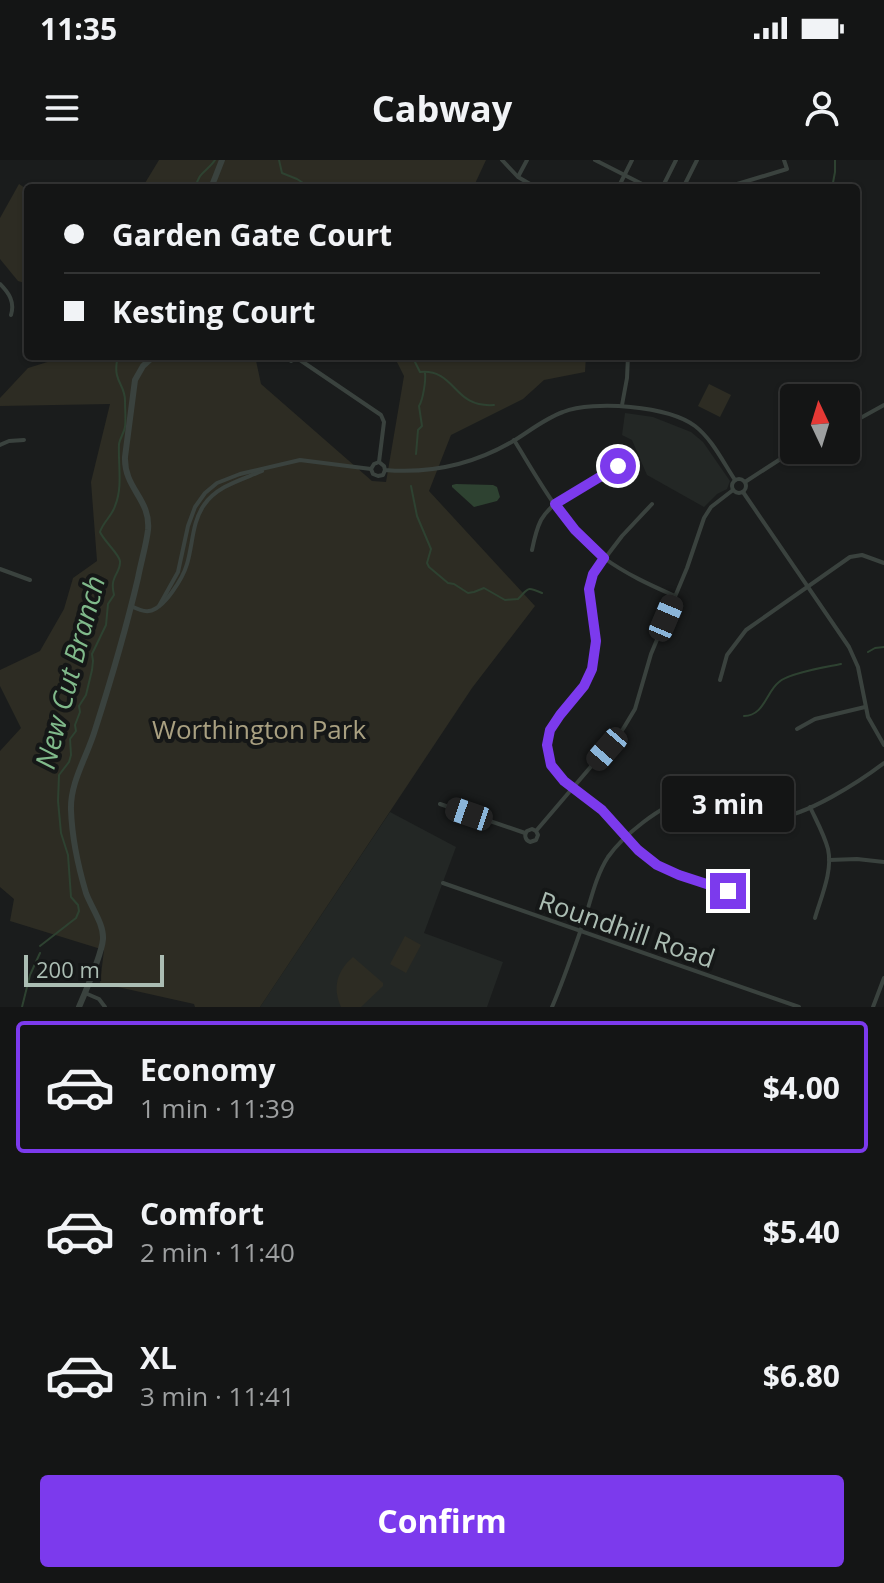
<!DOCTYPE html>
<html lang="en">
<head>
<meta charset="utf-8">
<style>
  :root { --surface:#141515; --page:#1d1e1e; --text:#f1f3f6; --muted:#9d9fa0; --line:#333434; --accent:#7c3aed }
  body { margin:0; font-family:"Open Sans",sans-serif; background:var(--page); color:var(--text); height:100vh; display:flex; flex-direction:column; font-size:30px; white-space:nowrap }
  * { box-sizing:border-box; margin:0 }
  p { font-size:26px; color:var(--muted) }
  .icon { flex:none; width:44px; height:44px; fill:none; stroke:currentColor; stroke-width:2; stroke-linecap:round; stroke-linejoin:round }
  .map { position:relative; height:847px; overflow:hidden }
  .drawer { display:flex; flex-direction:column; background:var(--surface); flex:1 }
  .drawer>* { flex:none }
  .top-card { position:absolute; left:24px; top:24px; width:836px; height:176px; border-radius:8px; box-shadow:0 2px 6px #0004,0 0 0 2px var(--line); display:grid; align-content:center; height:176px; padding:0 40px; background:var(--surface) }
  .needle { width:52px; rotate:356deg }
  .controls { position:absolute; left:780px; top:224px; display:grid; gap:16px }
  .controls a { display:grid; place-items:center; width:80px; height:80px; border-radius:8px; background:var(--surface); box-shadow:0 2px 6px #0004,0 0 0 2px var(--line); font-size:40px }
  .scale { position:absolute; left:24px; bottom:20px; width:140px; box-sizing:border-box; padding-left:8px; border:4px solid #abbdb3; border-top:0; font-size:22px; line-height:28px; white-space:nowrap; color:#abbdb3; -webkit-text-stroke:6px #151717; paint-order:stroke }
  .end { position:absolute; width:36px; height:36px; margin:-18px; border:10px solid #7c3aed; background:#fff; box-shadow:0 0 0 4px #fff }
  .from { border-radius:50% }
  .bubble { position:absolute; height:56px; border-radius:8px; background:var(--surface); box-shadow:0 2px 6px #0004,0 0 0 2px var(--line); font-size:26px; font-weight:700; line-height:56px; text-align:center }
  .car { position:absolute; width:24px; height:48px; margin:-24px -12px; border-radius:10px; box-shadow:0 0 6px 2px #0007; background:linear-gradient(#222 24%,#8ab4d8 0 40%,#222 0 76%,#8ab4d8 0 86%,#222 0) }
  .top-card b { display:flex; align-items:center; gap:28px; height:76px; font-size:30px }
  .top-card b+b { border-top:2px solid var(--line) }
  .top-card i { width:20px; height:20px; background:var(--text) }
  ul { padding:14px 0 0; list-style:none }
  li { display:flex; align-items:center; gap:24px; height:132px; margin:0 16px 12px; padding:0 24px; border:4px solid transparent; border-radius:8px }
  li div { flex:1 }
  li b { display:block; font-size:30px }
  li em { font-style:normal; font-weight:700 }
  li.selected { border-color:var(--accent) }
  li>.icon { width:72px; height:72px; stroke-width:1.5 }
  .primary-button { display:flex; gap:16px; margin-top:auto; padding:16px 40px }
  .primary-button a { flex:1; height:92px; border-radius:8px; background:var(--accent); color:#fff; font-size:32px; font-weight:700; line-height:92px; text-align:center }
  .status { display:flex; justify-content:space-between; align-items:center; height:56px; padding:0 40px; background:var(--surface); direction:ltr }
  .status svg { height:22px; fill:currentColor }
  header { display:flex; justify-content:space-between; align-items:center; height:104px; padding:0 40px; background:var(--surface); font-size:36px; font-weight:700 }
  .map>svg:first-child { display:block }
</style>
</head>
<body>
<div class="status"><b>11:35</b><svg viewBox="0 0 49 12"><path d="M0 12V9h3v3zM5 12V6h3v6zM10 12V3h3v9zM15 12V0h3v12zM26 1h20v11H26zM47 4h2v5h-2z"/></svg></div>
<header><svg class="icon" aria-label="menu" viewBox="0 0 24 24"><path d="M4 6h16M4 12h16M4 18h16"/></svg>Cabway<svg class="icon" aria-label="person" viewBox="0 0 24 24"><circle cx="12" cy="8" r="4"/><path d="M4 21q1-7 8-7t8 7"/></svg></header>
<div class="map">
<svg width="884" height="847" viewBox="0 0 884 847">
  <rect width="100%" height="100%" fill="#1a1c1c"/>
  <g fill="#232725">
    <path d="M625 253 653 257 691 272 703 282 730 321 727 329 717 334 704 347 647 315 632 280 622 275Z"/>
    <path d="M390 652 456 687 424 773 503 802 487 847H260Z"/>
  </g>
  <g fill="#2d2c23">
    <path d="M159 0H486L473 28H142Z"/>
    <path d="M19 24 28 30V124L18 121 0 99V58Z"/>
    <path d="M67 196H255L261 224 372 321 386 322 404 216 394 196H586L585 212 544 220 523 239 451 275 429 331 535 446 472 528 260 847H195L194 844 100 823 104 790 10 761 14 739 0 727V591L21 568 0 526V510L40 491 64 449 73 418 97 401 91 322 110 244 0 246V238L28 208Z"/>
    <path d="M709 224 731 235 720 257 698 246Z"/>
    <path d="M405 776 421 785 406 813 390 804Z"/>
    <path d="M353 797 383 823V826L361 847H341C332 827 337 811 353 797Z"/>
  </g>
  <path fill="#2e4231" d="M456 324 493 325 497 327 500 337 497 341 474 347 452 327V325Z"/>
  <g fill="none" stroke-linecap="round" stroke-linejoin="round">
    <g stroke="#2e4231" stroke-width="2">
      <path d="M279 0 282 13 297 19 311 28"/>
      <path d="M196 28C197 13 208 11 215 0"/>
      <path d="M832 28 835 12V0"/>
      <path d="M412 196 420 212C457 209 452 248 494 245"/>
      <path d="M416 294 418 270 422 266 419 246C423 240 426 220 425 213"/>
      <path d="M411 326 417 356 431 389 427 403 429 407 448 423 454 424 468 433 474 432 484 428 505 440 518 439C529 428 526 426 542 433"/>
      <path d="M868 492 875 488 884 487"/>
      <path d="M744 556C764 556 766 532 779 522 788 513 827 507 841 504"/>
      <path d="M40 786 76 758 79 751 78 745 71 737 68 695 61 673 58 641 59 615 69 602 71 595 70 579 76 571 75 565 80 552 79 546 86 535 92 510 93 501 92 494 106 465 108 444 114 435C109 415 121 414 120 401 119 394 104 381 100 372 103 362 112 356 115 346 123 327 118 305 119 284 120 278 124 273 125 267 126 259 125 250 125 242 126 225 113 222 117 201L124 196"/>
      <path d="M22 847 30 815 40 793"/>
    </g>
    <g stroke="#3a423e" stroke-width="4">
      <path d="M502 0 518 17 537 28"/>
      <path d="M595 0 650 28"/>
      <path d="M519 15 527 0"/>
      <path d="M618 28 632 0"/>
      <path d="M662 28 676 0"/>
      <path d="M683 28 697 0"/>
      <path d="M724 28 787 9 784 0"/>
      <path d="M0 124C9 133 15 142 11 155"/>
      <path d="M285 196 291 201 297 198 381 255 384 262 379 302"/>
      <path d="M622 245 627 218 628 196"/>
      <path d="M846 266 884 245"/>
      <path d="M514 280C540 322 564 368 604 398 626 414 650 425 675 436"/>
      <path d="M0 285 9 281 24 280"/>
      <path d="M385 310 384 306 379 302 374 304 371 309 373 314 378 316 383 315 385 310C432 314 475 304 515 280 531 270 546 258 563 252 594 240 668 246 695 266 712 279 723 302 735 320"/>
      <circle cx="739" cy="326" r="7"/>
      <path d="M745 322 779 300 799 290"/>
      <path d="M743 332 849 487 858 507 868 557 884 585"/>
      <path d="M652 344 622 376 593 414 589 429 596 481 592 509 578 535 553 564 548 577V597L557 614 602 650 647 697 667 710 728 731"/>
      <path d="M532 390C534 380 536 370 541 360 555 336 594 320 618 306"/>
      <path d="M0 409 30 420"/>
      <path d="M131 446C137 449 143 452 149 451 164 449 183 418 187 404 193 384 192 362 204 345 217 326 241 320 262 311"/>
      <path d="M159 446 178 412 188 366 195 347 205 333 217 323 240 314 300 300 371 309"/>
      <path d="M720 520 727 495 746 470 850 397 862 395 884 403"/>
      <path d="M797 569 815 559 865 547"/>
      <path d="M440 644 525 673"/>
      <path d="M810 647C816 660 824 674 828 689 833 711 821 737 815 758"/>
      <path d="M536 671 538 675 536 680 530 682C525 680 524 675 527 671L532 669 536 671 623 569 635 549 651 494 687 408 704 358 711 347 733 330"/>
      <path d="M829 700 857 699 884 702"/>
      <path d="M443 723 799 847"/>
      <path d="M85 833 99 839 105 847"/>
      <path d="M552 847C565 817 575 786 586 755 592 735 597 714 608 697 622 677 661 644 686 640 696 638 707 640 716 643 736 649 754 660 775 658 806 656 859 622 884 603"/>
      <path d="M873 847 884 818"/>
    </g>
    <g stroke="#3a423e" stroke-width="6">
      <path d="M211 28 222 0"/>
      <path d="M79 847C85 833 102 793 103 779 104 764 91 747 86 733 78 706 72 679 71 650 70 622 87 597 95 570 111 520 126 469 138 418 141 402 146 386 148 370 151 339 124 329 125 297L135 220 143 206 154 196"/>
    </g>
  </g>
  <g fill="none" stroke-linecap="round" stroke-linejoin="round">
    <path stroke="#7c3aed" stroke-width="10" d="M618 306 555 344 575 370 604 398 593 414 589 429 596 481 592 509 584 526 560 555 550 570 547 585 551 605 564 621 602 650 638 690 657 705 679 715 728 731"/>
  </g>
  <g text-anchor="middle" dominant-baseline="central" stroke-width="8" stroke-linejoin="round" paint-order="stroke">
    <g font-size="26" fill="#a9a081" stroke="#151717">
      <text x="259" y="569">Worthington Park</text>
    </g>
    <g font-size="26" fill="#abbdb3" stroke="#151717">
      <text transform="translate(627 769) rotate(19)">Roundhill Road</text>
    </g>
    <g font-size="28" font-style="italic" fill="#80ba8b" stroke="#151717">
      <text transform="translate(69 512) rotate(-75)">New Cut Branch</text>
    </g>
  </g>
</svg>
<div class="controls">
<a><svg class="needle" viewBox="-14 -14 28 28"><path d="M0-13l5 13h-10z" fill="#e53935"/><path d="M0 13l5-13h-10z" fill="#9d9fa0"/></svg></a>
</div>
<div class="scale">200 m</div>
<i class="end from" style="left:618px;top:306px"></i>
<i class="end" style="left:728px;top:731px"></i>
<div class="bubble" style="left:662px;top:616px;width:132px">3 min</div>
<i class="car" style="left:666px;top:458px;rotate:23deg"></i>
<i class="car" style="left:607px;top:589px;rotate:221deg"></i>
<i class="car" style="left:469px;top:654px;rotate:289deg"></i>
<div class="top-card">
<b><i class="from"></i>Garden Gate Court</b>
<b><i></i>Kesting Court</b>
</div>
</div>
<section class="drawer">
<ul>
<li class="selected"><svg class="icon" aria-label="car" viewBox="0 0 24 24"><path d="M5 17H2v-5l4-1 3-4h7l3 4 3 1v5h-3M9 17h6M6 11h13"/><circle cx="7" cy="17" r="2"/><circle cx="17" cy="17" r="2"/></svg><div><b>Economy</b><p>1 min · 11:39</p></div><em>$4.00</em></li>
<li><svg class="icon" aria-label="car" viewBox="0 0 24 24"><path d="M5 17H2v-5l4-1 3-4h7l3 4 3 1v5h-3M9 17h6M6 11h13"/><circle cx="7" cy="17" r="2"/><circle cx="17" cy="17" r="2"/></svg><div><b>Comfort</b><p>2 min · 11:40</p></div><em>$5.40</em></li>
<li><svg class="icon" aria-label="car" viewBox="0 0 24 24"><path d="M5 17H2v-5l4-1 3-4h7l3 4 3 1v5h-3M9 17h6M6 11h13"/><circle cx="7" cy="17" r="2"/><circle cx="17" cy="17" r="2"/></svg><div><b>XL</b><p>3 min · 11:41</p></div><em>$6.80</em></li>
</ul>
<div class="primary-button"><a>Confirm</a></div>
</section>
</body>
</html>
